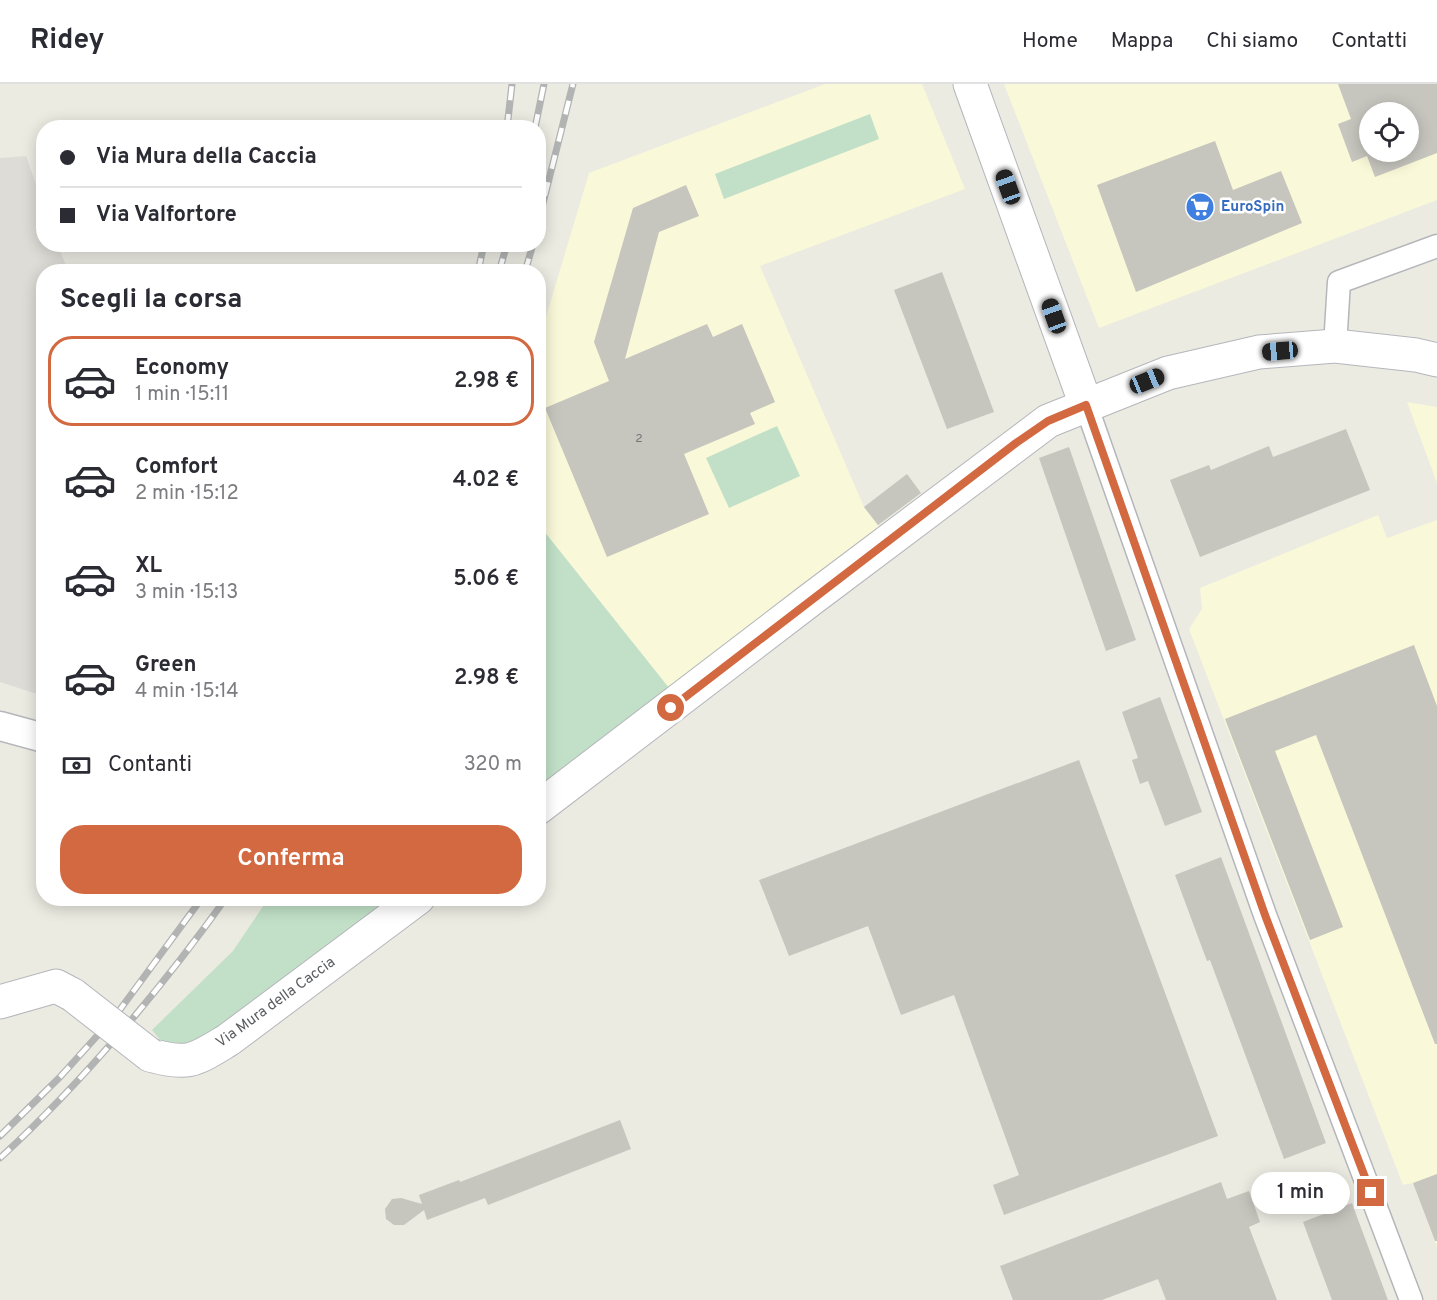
<!DOCTYPE html>
<html lang="it">
<head>
<meta charset="utf-8">
<style>
  :root { --surface:#fff; --page:#f2f2f3; --text:#2b2b33; --muted:#7c7c81; --line:#e1e1e2; --accent:#d26940 }
  body { margin:0; font-family:Overpass,sans-serif; background:var(--page); color:var(--text); height:100vh; display:flex; flex-direction:column; font-size:22px; white-space:nowrap }
  * { box-sizing:border-box; margin:0 }
  p { font-size:20px; color:var(--muted) }
  .icon { flex:none; width:33px; height:33px; fill:none; stroke:currentColor; stroke-width:2; stroke-linecap:round; stroke-linejoin:round }
  .map { position:relative; flex:1; overflow:hidden }
  .panel { position:absolute; left:36px; top:180px; width:510px; height:642px; display:flex; flex-direction:column; background:var(--surface); border-radius:24px; box-shadow:0 3px 15px #0003 }
  .panel>* { flex:none }
  .top-card { position:absolute; left:36px; top:36px; width:510px; height:132px; border-radius:24px; box-shadow:0 3px 15px #0003; display:grid; align-content:center; height:132px; padding:0 24px; background:var(--surface) }
  .controls { position:absolute; left:1359px; top:18px; display:grid; gap:12px }
  .controls a { display:grid; place-items:center; width:60px; height:60px; border-radius:50%; background:var(--surface); box-shadow:0 3px 15px #0003; font-size:30px }
  .end { position:absolute; width:27px; height:27px; margin:-14px; border:8px solid #d26940; background:#fff; box-shadow:0 0 0 3px #fff }
  .from { border-radius:50% }
  .bubble { position:absolute; height:42px; border-radius:21px; background:var(--surface); box-shadow:0 3px 15px #0003; font-size:20px; font-weight:600; line-height:42px; text-align:center }
  .car { position:absolute; width:18px; height:36px; margin:-18px -9px; border-radius:8px; box-shadow:0 0 4px 2px #0007; background:linear-gradient(#222 24%,#8ab4d8 0 40%,#222 0 76%,#8ab4d8 0 86%,#222 0) }
  .top-card b { display:flex; align-items:center; gap:21px; height:57px; font-size:22px }
  .top-card b+b { border-top:2px solid var(--line) }
  .top-card i { width:15px; height:15px; background:var(--text) }
  ul { padding:0; list-style:none }
  li { display:flex; align-items:center; gap:18px; height:90px; margin:0 12px 9px; padding:0 12px; border:3px solid transparent; border-radius:24px }
  li div { flex:1 }
  li b { display:block; font-size:22px }
  li em { font-style:normal; font-weight:600 }
  li.active { border-color:var(--accent) }
  li>.icon { width:54px; height:54px; stroke-width:1.5 }
  h2 { padding:0 24px; font-size:27px; line-height:72px }
  .pay { display:flex; align-items:center; gap:15px; height:66px; padding:0 24px; font-size:22px }
  .pay p { margin-inline-start:auto }
  .action { display:flex; gap:12px; margin-top:auto; padding:12px 24px }
  .action a { flex:1; height:69px; border-radius:24px; background:var(--accent); color:#fff; font-size:24px; font-weight:600; line-height:69px; text-align:center }
  header { display:flex; align-items:center; gap:36px; box-sizing:border-box; height:84px; padding:0 30px; background:var(--surface); border-bottom:2px solid var(--line) }
  header strong { font-size:28px }
  nav { display:flex; gap:33px; margin-inline-start:auto; font-size:21px }
  .map>svg:first-child { display:block }
</style>
</head>
<body>
<header>
<strong>Ridey</strong>
<nav><a>Home</a><a>Mappa</a><a>Chi siamo</a><a>Contatti</a></nav>
</header>
<div class="map">
<svg width="1437" height="1216" viewBox="0 0 1437 1216">
  <rect width="100%" height="100%" fill="#ebebe2"/>
  <g fill="#f9f8d9" fill-rule="evenodd">
    <path d="M825 0H922L965 105 760 182 864 423 883 448 673 609 539 441 538 260 589 89Z"/>
    <path d="M1004 0H1437V116L1099 244ZM1370 28H1408V68H1370Z"/>
    <path d="M1407 318 1437 323V399Z"/>
    <path d="M1378 431 1387 454 1437 436V1163L1413 1099 1403 1101 1189 545 1202 525 1200 504Z"/>
  </g>
  <path fill="#dddcd6" d="M26 72 43 120 44 160 58 161 68 187 44 188 43 612 0 598V74Z"/>
  <g fill="#c1e0c7">
    <path d="M870 30 879 55 724 115 715 90Z"/>
    <path d="M777 342 800 392 729 424 706 374Z"/>
    <path d="M539 441 673 609 539 712Z"/>
    <path d="M268 815H402L192 965 167 964 152 946 233 867Z"/>
  </g>
  <g fill="#c6c5be" fill-rule="evenodd">
    <path d="M1338 0H1437V69L1375 93 1367 72 1352 78 1338 40 1351 35ZM1370 28H1408V68H1370Z"/>
    <path d="M1215 57 1233 106 1281 87 1302 139 1136 208 1097 101Z"/>
    <path d="M686 101 699 132 659 148 625 275 707 240 713 253 742 240 775 318 750 329 755 340 684 370 709 430 607 473 545 324 609 297 594 258 633 124Z"/>
    <path d="M942 188 994 328 947 345 894 206Z"/>
    <path d="M1346 345 1370 406 1200 473 1170 396 1209 381 1211 386 1269 362 1273 373Z"/>
    <path d="M1069 363 1136 556 1106 567 1039 374Z"/>
    <path d="M907 390 921 409 878 441 864 423Z"/>
    <path d="M1414 561 1437 622V960H1435L1316 651 1275 667 1343 843 1310 856 1225 635Z"/>
    <path d="M1160 613 1202 728 1165 742 1148 697 1140 700 1132 676 1138 674 1122 628Z"/>
    <path d="M1079 676 1218 1052 1004 1131 993 1101 1019 1091 954 911 901 931 868 842 789 872 759 796Z"/>
    <path d="M1221 773 1326 1059 1284 1075 1210 876 1207 877 1175 791Z"/>
    <path d="M620 1036 631 1065 488 1121 485 1114 427 1136 424 1126 404 1141H394L386 1135 385 1125 392 1115 401 1114 422 1120 419 1111 459 1096 460 1098Z"/>
    <path d="M1437 1090V1157H1435L1413 1099Z"/>
    <path d="M1221 1098 1227 1115 1249 1107 1260 1138 1249 1143 1277 1216H1166L1158 1195 1102 1216H1013L1000 1182Z"/>
    <path d="M1352 1119 1360 1141 1388 1216H1332L1303 1138Z"/>
  </g>
  <g fill="none" stroke-linecap="round" stroke-linejoin="round">
    <g stroke="#b4b6ba" stroke-width="25">
      <g id="minor">
        <path d="M1335 262 1339 198 1437 162"/>
        <path d="M1086 321 1265 831 1411 1216"/>
      </g>
    </g>
    <g stroke="#b4b6ba" stroke-width="31">
      <path id="tertiary" d="M0 642 44 654"/>
    </g>
    <g stroke="#b5b6bc" stroke-width="35">
      <g id="secondary">
        <path d="M970 0 1086 321"/>
        <path d="M538 724 810 516 1048 337 1168 289 1259 268 1335 262 1416 271 1437 276"/>
        <path d="M0 918 56 902 73 911"/>
        <path d="M150 971C189 982 195 976 228 956L418 814"/>
      </g>
    </g>
    <use href="#minor" stroke="#fff" stroke-width="22"/>
    <use href="#tertiary" stroke="#fff" stroke-width="28"/>
    <use href="#secondary" stroke="#fff" stroke-width="33"/>
    <g stroke="#b2b3b3" stroke-width="7">
      <g id="rail">
        <path d="M507 44 512 0"/>
        <path d="M535 44 544 0"/>
        <path d="M538 139 573 0"/>
        <path d="M478 188 484 160"/>
        <path d="M499 188 507 160"/>
        <path d="M525 188 533 160"/>
        <path d="M0 1052 60 993 116 931 202 814"/>
        <path d="M0 1074C81 1000 162 904 226 814"/>
      </g>
    </g>
    <use href="#rail" stroke="#fff" stroke-width="4.5" stroke-dasharray="14" stroke-linecap="butt"/>
    <g stroke="#b5b6bc" stroke-width="35" stroke-linecap="butt">
      <path id="secondary-bridge" d="M73 911 150 971"/>
    </g>
    <use href="#secondary-bridge" stroke="#fff" stroke-width="33"/>
  </g>
  <g fill="none" stroke-linecap="round" stroke-linejoin="round">
    <path stroke="#d26940" stroke-width="8" d="M671 624 1016 359 1048 337 1086 321 1265 831 1371 1109"/>
  </g>
  <defs>
    <g id="supermarket-disc" transform="scale(1.5)"><circle r="9.5" fill="#3f7fe0" stroke="#fff"/><path d="M-6-5.5h2.5l.6 2H6L4.5 2H-2.5L-4.4-4H-6ZM-1.5 3.2a1.3 1.3 0 1 0 .1 0ZM3 3.2a1.3 1.3 0 1 0 .1 0Z" fill="#fff"/></g>
  </defs>
  <g fill-rule="evenodd">
    <use href="#supermarket-disc" x="1200" y="123"/>
  </g>
  <g text-anchor="middle" dominant-baseline="central" stroke-width="5" stroke-linejoin="round" paint-order="stroke">
    <g font-size="12" fill="#757678">
      <text x="639" y="355">2</text>
    </g>
    <g font-size="15" font-weight="bold" fill="#366cbe" stroke="#fff" text-anchor="start">
      <text x="1221" y="123">EuroSpin</text>
    </g>
    <g font-size="15" fill="#5a5c60" stroke="#fff">
      <text transform="translate(276 919) rotate(-36)">Via Mura della Caccia</text>
    </g>
  </g>
</svg>
<div class="controls">
<a><svg class="icon" aria-label="locate" viewBox="0 0 24 24"><circle cx="12" cy="12" r="6"/><path d="M12 2v4M12 18v4M2 12h4M18 12h4"/></svg></a>
</div>
<i class="end from" style="left:671px;top:624px"></i>
<i class="end" style="left:1371px;top:1109px"></i>
<div class="bubble" style="left:1251px;top:1088px;width:99px">1 min</div>
<i class="car" style="left:1008px;top:103px;rotate:340deg"></i>
<i class="car" style="left:1054px;top:232px;rotate:340deg"></i>
<i class="car" style="left:1280px;top:267px;rotate:265deg"></i>
<i class="car" style="left:1147px;top:297px;rotate:68deg"></i>
<div class="top-card">
<b><i class="from"></i>Via Mura della Caccia</b>
<b><i></i>Via Valfortore</b>
</div>
<section class="panel">
<h2>Scegli la corsa</h2>
<ul>
<li class="active"><svg class="icon" aria-label="car" viewBox="0 0 24 24"><path d="M5 17H2v-5l4-1 3-4h7l3 4 3 1v5h-3M9 17h6M6 11h13"/><circle cx="7" cy="17" r="2"/><circle cx="17" cy="17" r="2"/></svg><div><b>Economy</b><p>1 min · 15:11</p></div><em>2.98 €</em></li>
<li><svg class="icon" aria-label="car" viewBox="0 0 24 24"><path d="M5 17H2v-5l4-1 3-4h7l3 4 3 1v5h-3M9 17h6M6 11h13"/><circle cx="7" cy="17" r="2"/><circle cx="17" cy="17" r="2"/></svg><div><b>Comfort</b><p>2 min · 15:12</p></div><em>4.02 €</em></li>
<li><svg class="icon" aria-label="car" viewBox="0 0 24 24"><path d="M5 17H2v-5l4-1 3-4h7l3 4 3 1v5h-3M9 17h6M6 11h13"/><circle cx="7" cy="17" r="2"/><circle cx="17" cy="17" r="2"/></svg><div><b>XL</b><p>3 min · 15:13</p></div><em>5.06 €</em></li>
<li><svg class="icon" aria-label="car" viewBox="0 0 24 24"><path d="M5 17H2v-5l4-1 3-4h7l3 4 3 1v5h-3M9 17h6M6 11h13"/><circle cx="7" cy="17" r="2"/><circle cx="17" cy="17" r="2"/></svg><div><b>Green</b><p>4 min · 15:14</p></div><em>2.98 €</em></li>
</ul>
<div class="pay"><svg class="icon" aria-label="cash" viewBox="0 0 24 24"><path d="M3 7h18v10H3z"/><circle cx="12" cy="12" r="2"/></svg>Contanti<p>320 m</p></div>
<div class="action"><a>Conferma</a></div>
</section>
</div>
</body>
</html>
